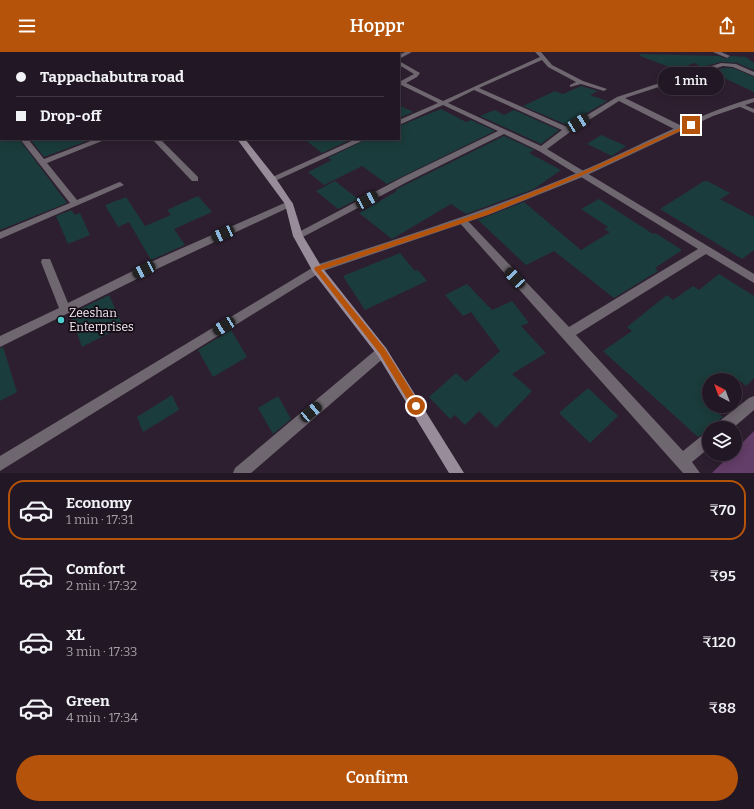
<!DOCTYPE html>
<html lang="en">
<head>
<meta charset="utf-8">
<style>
  :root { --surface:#221724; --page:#2a202c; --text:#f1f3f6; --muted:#a29fa6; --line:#3f3641; --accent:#b45309 }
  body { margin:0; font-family:Bitter,serif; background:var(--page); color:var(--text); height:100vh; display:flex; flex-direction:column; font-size:15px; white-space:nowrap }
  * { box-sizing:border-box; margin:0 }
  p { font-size:13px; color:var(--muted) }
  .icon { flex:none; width:22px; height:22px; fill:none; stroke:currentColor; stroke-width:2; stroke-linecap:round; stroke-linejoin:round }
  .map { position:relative; height:421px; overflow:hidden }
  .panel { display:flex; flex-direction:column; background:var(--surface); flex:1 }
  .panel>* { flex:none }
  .banner { position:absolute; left:0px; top:0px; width:400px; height:88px; box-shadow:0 2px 10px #0003,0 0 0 1px var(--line); display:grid; align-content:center; height:88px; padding:0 16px; background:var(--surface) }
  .needle { width:26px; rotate:319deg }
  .tools { position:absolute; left:702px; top:321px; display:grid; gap:8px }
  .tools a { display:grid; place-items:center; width:40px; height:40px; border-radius:50%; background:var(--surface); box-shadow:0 2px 10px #0003,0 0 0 1px var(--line); font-size:20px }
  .end { position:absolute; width:18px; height:18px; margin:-9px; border:5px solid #b45309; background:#fff; box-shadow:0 0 0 2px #fff }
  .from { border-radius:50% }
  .bubble { position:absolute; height:28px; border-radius:14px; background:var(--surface); box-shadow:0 2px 10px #0003,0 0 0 1px var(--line); font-size:13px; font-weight:600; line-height:28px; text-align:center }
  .car { position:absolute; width:12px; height:24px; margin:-12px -6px; border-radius:5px; box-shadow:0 0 3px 1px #0007; background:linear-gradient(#222 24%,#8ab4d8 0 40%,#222 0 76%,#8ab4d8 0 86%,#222 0) }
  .banner b { display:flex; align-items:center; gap:14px; height:38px; font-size:15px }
  .banner b+b { border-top:1px solid var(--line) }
  .banner i { width:10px; height:10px; background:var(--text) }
  ul { padding:7px 0 0; list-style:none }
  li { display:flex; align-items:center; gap:12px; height:60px; margin:0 8px 6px; padding:0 8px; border:2px solid transparent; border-radius:16px }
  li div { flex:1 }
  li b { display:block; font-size:15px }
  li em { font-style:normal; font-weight:600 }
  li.current { border-color:var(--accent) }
  li>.icon { width:36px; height:36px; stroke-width:1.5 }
  .button { display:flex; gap:8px; margin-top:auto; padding:8px 16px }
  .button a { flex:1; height:46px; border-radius:24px; background:var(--accent); color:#fff; font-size:16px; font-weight:600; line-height:46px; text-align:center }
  header { display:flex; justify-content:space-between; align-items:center; height:52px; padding:0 16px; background:var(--accent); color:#fff; font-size:18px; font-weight:600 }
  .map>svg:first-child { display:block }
</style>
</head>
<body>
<header><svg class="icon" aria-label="menu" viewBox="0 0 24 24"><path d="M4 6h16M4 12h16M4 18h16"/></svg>Hoppr<svg class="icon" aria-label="share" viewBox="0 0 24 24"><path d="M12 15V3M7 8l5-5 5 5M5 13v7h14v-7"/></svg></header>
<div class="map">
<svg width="754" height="421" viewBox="0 0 754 421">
  <rect width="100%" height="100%" fill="#2e1f30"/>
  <path fill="#633e68" d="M754 379V421H712L731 402H735V398Z"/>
  <g fill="#1b3c3c">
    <path d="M640 2 719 4 726 7 731 4 746 5 754 11V18L737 11 721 10 702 15 694 11 677 18 640 4Z"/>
    <path d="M723 16H733L754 25V40L711 20Z"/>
    <path d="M581 34 598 39 590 43 607 49 567 73 523 54 555 39 563 42Z"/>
    <path d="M399 53 413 60 399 66Z"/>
    <path d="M441 57 466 70 471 68 495 79 387 132 362 114 324 133 308 120 332 108 328 106 367 87H399V74Z"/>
    <path d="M495 58 504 63 514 58 559 78 541 92 480 64Z"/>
    <path d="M601 83 626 94 612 104 587 92Z"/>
    <path d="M504 84 534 98 529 101 561 118 534 137 466 162 451 152 392 187 359 161 397 139 395 138Z"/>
    <path d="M0 87H19L67 151 0 178Z"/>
    <path d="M30 87H92L44 105Z"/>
    <path d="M304 87H352L322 101Z"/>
    <path d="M335 129 358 147 338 157 316 139Z"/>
    <path d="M704 129H707L730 141 720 147 754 165V198L742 207 660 157Z"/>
    <path d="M198 144 212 160 174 177 185 193 151 208 129 170 118 175 105 153 126 145 145 174 171 163 167 158Z"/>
    <path d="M599 147 653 182 655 181 682 198 655 216 658 219 614 246 554 199 526 213 478 168 524 150 581 198 610 180 604 177 608 175 581 157Z"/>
    <path d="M71 158 75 163 80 161 90 183 68 192 56 164Z"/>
    <path d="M400 201 415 219 418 218 427 229 365 258 343 224Z"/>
    <path d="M719 222 754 244V326L746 334 739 328H709V354L723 365 716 370 712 376H709V379L698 385 603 299 632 279 627 275 667 243 673 248 693 234 699 238Z"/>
    <path d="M467 232 492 258 512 249 529 271 521 274 546 301 512 322 532 339 496 376 479 359 465 373 455 363 450 367 429 345 456 321 466 330 500 299 471 260 463 264 445 243Z"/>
    <path d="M109 243 123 274 82 295 70 262Z"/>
    <path d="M231 278 247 305 213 325 198 298Z"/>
    <path d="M3 295 17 340 0 349V296Z"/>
    <path d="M588 336 618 364 590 391 559 361Z"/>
    <path d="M172 343 179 358 143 380 137 365Z"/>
    <path d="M278 344 291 367 273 382 258 356Z"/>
  </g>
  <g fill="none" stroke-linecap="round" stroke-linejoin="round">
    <g fill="#6f6770" fill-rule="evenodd">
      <path d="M23 0H32L22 1Z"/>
      <path d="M63 0H69L70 1H64Z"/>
      <path d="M189 0H195L196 1H190Z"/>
      <path d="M202 0H210L201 1Z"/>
      <path d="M264 0H270L271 1H265Z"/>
      <path d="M370 0H378L379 1H371Z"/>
      <path d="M405 0H412L399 7V3Z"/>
      <path d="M535 0H541L552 13 583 29 607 37 604 39 581 32 570 35V33L576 30 548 15 542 8 479 36 567 75 617 45 721 11 736 12 754 20V24L733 15 723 14 625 46 684 75V79H678L619 49 570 80 547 97 754 222V231L706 202 576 283 683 399 704 382 709 380V396L692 410 700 421H683L458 169 460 167H466L569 275 698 197 539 99 504 82 409 129 301 186H295L293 184 295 182 403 125 498 79 443 53 399 73V68L438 51 399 32V30L414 22 399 13V9L420 21 417 25 406 31 443 49 540 5ZM474 38 562 78 541 94 448 51Z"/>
      <path d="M713 0H721L730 4 727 6Z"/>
      <path d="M0 9 1 10V14L0 13Z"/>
      <rect x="0" y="32" width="1" height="4"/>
      <path d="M740 51 754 57V61L738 54 737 53Z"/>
      <rect x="0" y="53" width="1" height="4"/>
      <rect x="0" y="79" width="1" height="4"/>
      <path d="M20 87H28L44 107 96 87H107L47 111 77 148 117 131 120 130 124 133 0 187V180L70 151Z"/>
      <path d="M152 87H160L198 125V129H192Z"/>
      <path d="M356 87H366L275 129H272L268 127Z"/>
      <path d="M289 149 292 150 293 152 292 154 161 215 0 295V284L59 256 41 210 42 207H50L68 251 153 209Z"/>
      <path d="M317 213 321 214 322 217 321 220 0 419V404Z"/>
      <path d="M382 295 386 296 388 300 386 304 251 421H233L235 416 378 296Z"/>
      <path d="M754 344V358L733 376H715L717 371 749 346Z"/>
    </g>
    <path fill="#6f6770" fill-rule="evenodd" d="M754 46V50L713 64 585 124 488 163 317 221 313 220 312 217 313 214C403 185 492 157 579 120 637 96 693 63 754 46Z"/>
    <g fill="#998c9a" fill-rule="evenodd">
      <path d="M129 0H136L137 1H130Z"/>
      <path d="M237 87H245L275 125 293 152 303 184 321 214 386 296 464 421H449L378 304 313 220 293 184 285 152Z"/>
    </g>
  </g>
  <path fill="#b45309" d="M689 72 693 73 583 123 487 163 321 218 385 297 419 351 420 354 419 357 416 358 413 357 380 302 314 217 315 215 483 160 580 121Z"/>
  <circle fill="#52cdcd" stroke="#130c13" stroke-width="1.5" cx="61" cy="268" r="4"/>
  <g text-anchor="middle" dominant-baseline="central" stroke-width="3.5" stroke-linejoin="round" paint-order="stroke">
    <g font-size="12" fill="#f6ebf7" stroke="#130c13" text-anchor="start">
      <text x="69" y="261">Zeeshan<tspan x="69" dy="14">Enterprises</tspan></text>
    </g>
  </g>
</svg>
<div class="tools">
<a><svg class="needle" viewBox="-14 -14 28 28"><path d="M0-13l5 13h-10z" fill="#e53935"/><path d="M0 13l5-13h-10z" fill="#a29fa6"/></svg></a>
<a><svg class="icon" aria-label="layers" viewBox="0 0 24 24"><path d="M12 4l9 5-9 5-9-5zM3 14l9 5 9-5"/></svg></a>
</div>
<i class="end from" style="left:416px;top:354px"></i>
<i class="end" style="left:691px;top:73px"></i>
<div class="bubble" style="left:658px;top:15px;width:66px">1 min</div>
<i class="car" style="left:578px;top:71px;rotate:58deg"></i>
<i class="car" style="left:367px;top:148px;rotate:62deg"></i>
<i class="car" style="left:223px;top:182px;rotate:246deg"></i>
<i class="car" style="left:144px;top:218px;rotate:243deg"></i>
<i class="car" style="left:515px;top:226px;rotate:317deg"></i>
<i class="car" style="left:224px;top:274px;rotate:238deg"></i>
<i class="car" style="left:311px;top:360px;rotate:50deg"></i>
<div class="banner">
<b><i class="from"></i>Tappachabutra road</b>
<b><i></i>Drop-off</b>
</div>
</div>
<section class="panel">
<ul>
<li class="current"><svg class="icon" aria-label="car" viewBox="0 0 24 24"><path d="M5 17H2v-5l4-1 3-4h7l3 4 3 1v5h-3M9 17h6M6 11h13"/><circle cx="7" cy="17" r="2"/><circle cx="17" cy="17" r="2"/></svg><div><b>Economy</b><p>1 min · 17:31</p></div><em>₹70</em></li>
<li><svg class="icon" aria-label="car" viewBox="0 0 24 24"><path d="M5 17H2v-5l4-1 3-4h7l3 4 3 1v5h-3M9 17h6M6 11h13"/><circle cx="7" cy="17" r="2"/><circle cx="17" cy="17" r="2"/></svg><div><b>Comfort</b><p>2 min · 17:32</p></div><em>₹95</em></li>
<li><svg class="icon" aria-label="car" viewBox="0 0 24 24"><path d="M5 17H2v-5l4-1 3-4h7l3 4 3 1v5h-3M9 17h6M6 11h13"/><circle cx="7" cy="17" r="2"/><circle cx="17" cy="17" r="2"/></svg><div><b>XL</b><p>3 min · 17:33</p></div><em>₹120</em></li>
<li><svg class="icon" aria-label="car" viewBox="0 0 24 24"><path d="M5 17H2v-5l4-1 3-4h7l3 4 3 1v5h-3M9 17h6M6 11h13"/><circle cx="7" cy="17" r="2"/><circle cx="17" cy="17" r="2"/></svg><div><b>Green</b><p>4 min · 17:34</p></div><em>₹88</em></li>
</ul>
<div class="button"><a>Confirm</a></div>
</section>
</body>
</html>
